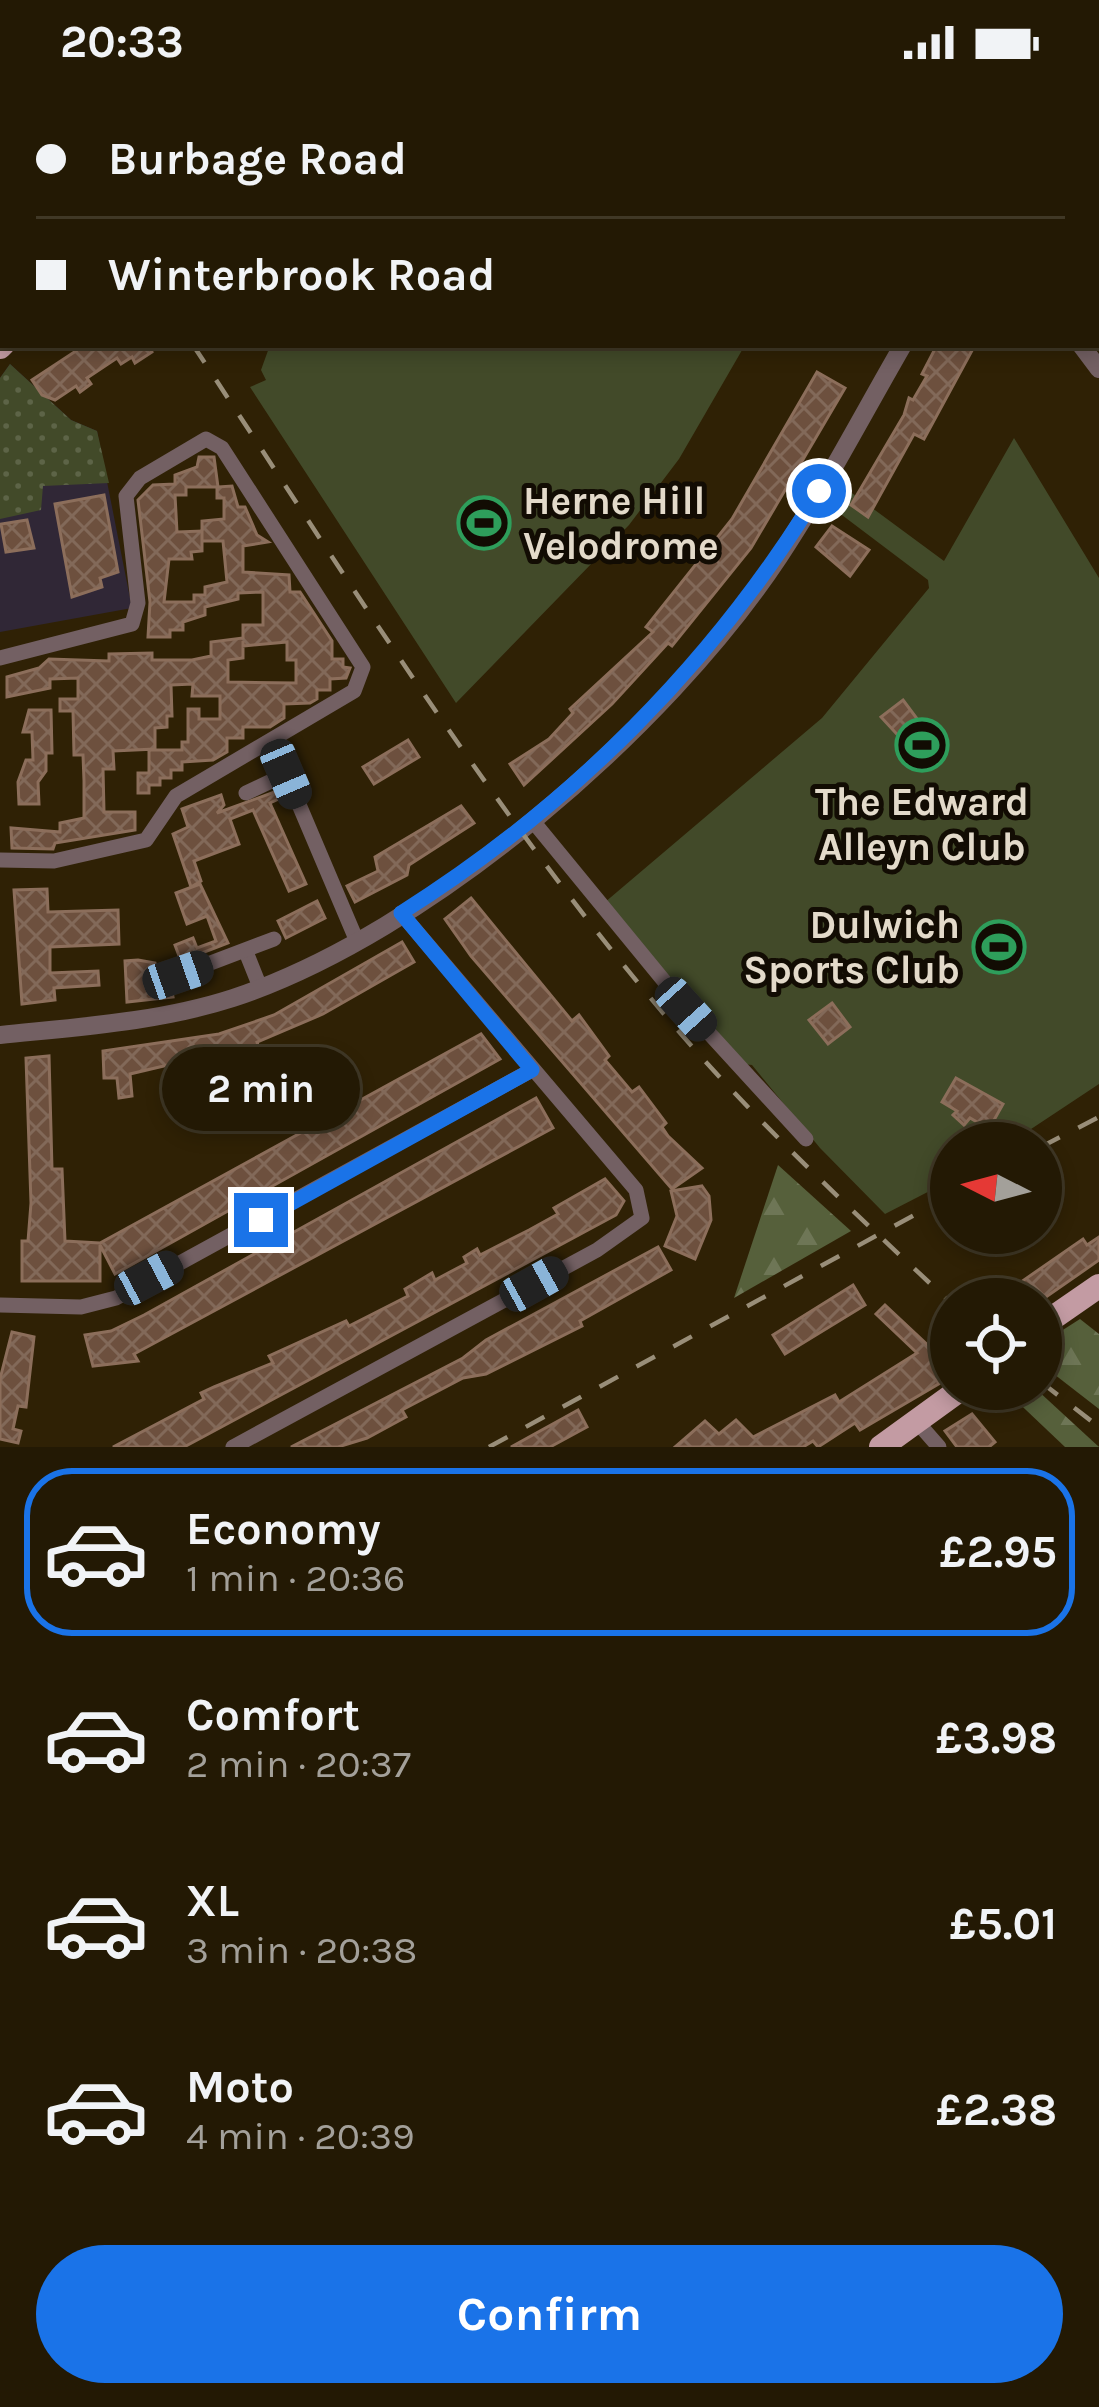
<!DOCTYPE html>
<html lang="en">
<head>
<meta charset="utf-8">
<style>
  :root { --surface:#231904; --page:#2b220e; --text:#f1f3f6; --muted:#a3a09a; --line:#403826; --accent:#1a73e8 }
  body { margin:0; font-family:Karla,sans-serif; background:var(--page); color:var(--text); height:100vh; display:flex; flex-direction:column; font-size:45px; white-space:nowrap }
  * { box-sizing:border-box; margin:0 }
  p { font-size:39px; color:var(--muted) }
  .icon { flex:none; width:66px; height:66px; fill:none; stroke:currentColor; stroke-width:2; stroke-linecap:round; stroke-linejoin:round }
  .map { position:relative; height:1363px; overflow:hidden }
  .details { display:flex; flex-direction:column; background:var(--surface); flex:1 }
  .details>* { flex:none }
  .banner { position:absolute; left:0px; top:0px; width:1101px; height:264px; box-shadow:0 6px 18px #0003,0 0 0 3px var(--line); display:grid; align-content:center; height:264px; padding:0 36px; background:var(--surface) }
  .needle { width:78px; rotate:276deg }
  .controls { position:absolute; left:930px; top:1038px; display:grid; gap:24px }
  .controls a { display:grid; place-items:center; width:132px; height:132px; border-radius:50%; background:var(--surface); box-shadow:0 6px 18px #0003,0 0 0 3px var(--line); font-size:60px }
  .end { position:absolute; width:54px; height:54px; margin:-27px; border:15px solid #1a73e8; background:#fff; box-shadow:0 0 0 6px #fff }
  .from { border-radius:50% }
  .bubble { position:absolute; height:84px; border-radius:42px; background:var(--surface); box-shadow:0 6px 18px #0003,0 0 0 3px var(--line); font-size:39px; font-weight:700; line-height:84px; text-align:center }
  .car { position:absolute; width:36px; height:72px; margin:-36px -18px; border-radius:15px; box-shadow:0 0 9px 3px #0007; background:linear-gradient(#222 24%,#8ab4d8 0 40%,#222 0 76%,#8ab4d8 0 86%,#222 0) }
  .banner b { display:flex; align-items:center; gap:42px; height:114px; font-size:45px }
  .banner b+b { border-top:3px solid var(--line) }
  .banner i { width:30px; height:30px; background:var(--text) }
  ul { padding:21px 0 0; list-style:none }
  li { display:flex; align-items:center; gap:36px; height:168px; margin:0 24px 18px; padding:0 12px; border:6px solid transparent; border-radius:48px }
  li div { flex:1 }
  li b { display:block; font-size:45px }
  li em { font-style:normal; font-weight:700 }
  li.current { border-color:var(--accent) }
  li>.icon { width:108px; height:108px; stroke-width:1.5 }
  .action { display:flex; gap:24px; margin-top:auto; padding:24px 36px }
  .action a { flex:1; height:138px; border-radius:72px; background:var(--accent); color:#fff; font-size:48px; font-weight:700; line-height:138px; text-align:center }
  .status { display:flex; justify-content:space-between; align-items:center; height:84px; padding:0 60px; background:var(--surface); direction:ltr }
  .status svg { height:33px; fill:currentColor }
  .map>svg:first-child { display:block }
</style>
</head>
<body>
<div class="status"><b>20:33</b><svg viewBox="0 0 49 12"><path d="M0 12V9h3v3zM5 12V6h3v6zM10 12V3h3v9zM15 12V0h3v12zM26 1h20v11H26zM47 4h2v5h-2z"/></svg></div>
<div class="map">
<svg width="1099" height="1363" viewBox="0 0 1099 1363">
  <defs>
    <pattern id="green-dots" width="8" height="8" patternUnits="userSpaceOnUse" patternTransform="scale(3)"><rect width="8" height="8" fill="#424a29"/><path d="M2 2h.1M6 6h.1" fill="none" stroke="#5d6447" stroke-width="1.8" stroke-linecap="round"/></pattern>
    <pattern id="forest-firs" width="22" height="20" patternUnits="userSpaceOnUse" patternTransform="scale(3)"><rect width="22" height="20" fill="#56603b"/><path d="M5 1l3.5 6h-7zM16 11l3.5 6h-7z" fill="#6e7656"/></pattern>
    <pattern id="building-cross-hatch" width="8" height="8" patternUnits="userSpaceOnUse" patternTransform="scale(3)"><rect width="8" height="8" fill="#6d503e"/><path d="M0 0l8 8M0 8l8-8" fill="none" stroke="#826959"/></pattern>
  </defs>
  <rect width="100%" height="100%" fill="#2f2105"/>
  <path fill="#302736" d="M10 280 71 336 97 347 132 524 0 548V294Z"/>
  <path fill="url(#green-dots)" d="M10 280 71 336 97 347 109 399 43 402 41 426 0 435V294Z"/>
  <g fill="url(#forest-firs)">
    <path d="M778 1081 851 1147 734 1214Z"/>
    <path d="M1080 1235 1099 1250V1325L1041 1280V1260Z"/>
    <path d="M1004 1305H1036L1099 1363H1065Z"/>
  </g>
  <g fill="#424a29">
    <path d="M270 261H745L679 375 629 441 456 619 250 303 266 296 261 286Z"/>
    <path d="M1014 354 1099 494V1000L1010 1059H951V1096L885 1130 820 1064 752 981 743 980 604 819 822 634 929 504 928 496 830 422 841 401 944 477Z"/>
  </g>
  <g fill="url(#building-cross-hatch)" stroke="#8c6e5b" stroke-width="3" fill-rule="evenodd">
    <path d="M85 261H149L152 268 135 279 132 273 121 280 117 274 87 294 91 300 80 308 76 302 55 316 42 311 32 296Z"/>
    <path d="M937 261H975L924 355 914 350 868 433 851 421 904 331 909 314 913 316 927 292 922 290Z"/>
    <path d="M817 288 845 304 751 464 672 562 668 559 612 620 524 701 510 680 549 655 573 629 570 625 653 548 646 543 732 435Z"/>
    <path d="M199 373H214L218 403 232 402 238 423H245L257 451 268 458 243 462V488L289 491 290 508H300L332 557V575H343V583L350 584 346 594 330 595V606H317V615L310 619 284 620V634L270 643H243V654H227V668L213 676 182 678V686H171V694H160V701H149V709H138V689H149V666H182V658H188V625H199V635H220V612H192L193 600 171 601 172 632H167V643L155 644V665L113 667 114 685H103L104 728H135V746L55 759 53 765 12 764 11 744 60 748V739L84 734V697L83 671H74L73 627H60V615H78V594L50 595V604L7 613V593L39 584 49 575 109 577V570L152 569V576H192L211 572V558L243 554V541H263V508L238 509V515L205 523V531L183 538V546H170V553H148L150 518 138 416 153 401 175 400V391L197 383ZM186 403H217V414H224V435L202 437V457H223L227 498 205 503V511H194V518H164L169 475H192L191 468 202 467V447L177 448 175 411H186ZM243 557V562L287 558V576H296V599L228 598V576L243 574Z"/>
    <path d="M104 411 118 488 100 494 102 503 72 513 55 420Z"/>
    <path d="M27 436 34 464 6 468 1 440Z"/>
    <path d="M832 442 869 466 850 492 816 463Z"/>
    <path d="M903 616 918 636 912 641 919 650 906 660 881 633Z"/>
    <path d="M29 626H51L52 669H46V687L38 698 39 720H19L18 698 26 676H33L32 648H23Z"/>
    <path d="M408 656 419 673 374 700 363 683Z"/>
    <path d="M280 706 283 713 270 719 306 800 289 807 253 726 230 735 239 760 194 777 201 797 191 803 173 750 188 743 182 725 221 711 224 721 217 729Z"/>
    <path d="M461 722 474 739 409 781 407 791 355 818 347 802 378 787 375 773Z"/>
    <path d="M200 800 228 859 181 877 175 861 193 854 197 864 216 857 207 832 187 840 176 809Z"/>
    <path d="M47 805 48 828 118 826 119 860 50 863V889L98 887 99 901 54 904 55 916 22 920 14 806Z"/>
    <path d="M471 814 572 937 579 931 609 972 605 976 632 1008 639 1003 666 1039 662 1043 668 1052 702 1084 672 1105 471 872 445 835Z"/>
    <path d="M317 817 325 834 286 854 278 837Z"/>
    <path d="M402 858 414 878 323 930 257 958 259 965 246 969 244 963 130 990 132 1012 119 1014 117 994H104L103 967 219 950 274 931Z"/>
    <path d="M138 876 155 879 156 888 168 887 173 913 127 918 125 877Z"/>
    <path d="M832 919 850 943 828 960 809 936Z"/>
    <path d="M481 950 500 975 115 1190 100 1161V1197H22V1157H28L31 1119 26 974 49 972 52 1085H62L65 1157 100 1159Z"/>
    <path d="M956 994 1003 1020 989 1045 970 1034 964 1041 953 1031 957 1027 942 1018Z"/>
    <path d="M536 1014 553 1044 134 1270 138 1277 93 1282 85 1251 111 1247 144 1231Z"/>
    <path d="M605 1095 624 1117 616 1131 184 1363H113L204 1315 201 1309 214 1303 273 1279 269 1272 346 1237 349 1242 408 1212 405 1205 432 1189 435 1196 467 1179 464 1173 477 1165 480 1171 529 1146 558 1130 554 1124Z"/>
    <path d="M702 1102 709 1112 711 1136 695 1175 665 1162 677 1132 671 1107Z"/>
    <path d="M1099 1153V1176L1043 1215H1017L1011 1205 1083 1155 1087 1161Z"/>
    <path d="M658 1163 671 1186 580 1237 582 1242 486 1290 463 1294 402 1326 406 1333 367 1354 338 1363H291L463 1274 486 1256Z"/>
    <path d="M853 1201 865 1221 785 1270 773 1251Z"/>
    <path d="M885 1221 932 1265 939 1258 951 1270 947 1295 860 1346 855 1339 818 1363 813 1357 803 1363H675L705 1337 719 1350 736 1336 753 1353 835 1311 839 1318 917 1269 876 1230Z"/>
    <path d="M12 1248 34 1253 26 1323 18 1322 13 1345 21 1347 18 1359 0 1355V1295Z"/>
    <path d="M578 1326 587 1343 550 1363H511Z"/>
    <path d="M972 1330 995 1358 989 1363H957L945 1347Z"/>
  </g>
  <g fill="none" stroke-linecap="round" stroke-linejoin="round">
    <g stroke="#736063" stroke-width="15">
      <path d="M820 0 822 3"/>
      <path d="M0 574 132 540 138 519 126 412 140 394 206 355 222 364 363 583 354 607 176 712 146 756 54 777 0 776"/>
      <path d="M246 709 286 690 356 855"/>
      <path d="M532 736 687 925 806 1055"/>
      <path d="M246 868 260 903"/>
      <path d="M179 891 274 855"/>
      <path d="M0 1221 81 1223 116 1214 532 986"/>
      <path d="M918 1339 939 1363"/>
      <path d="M233 1363 597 1166 642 1134 636 1106 401 829"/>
    </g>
    <g stroke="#736063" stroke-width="18">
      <path d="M900 0 901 3"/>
      <path d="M1071 3 1074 0"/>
      <path d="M1081 261 1099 285"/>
      <path d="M0 951C77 943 159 938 233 914 429 849 666 644 779 473 824 405 862 332 903 261"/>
    </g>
    <g stroke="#c39ba3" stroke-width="24">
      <path d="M151 3V0"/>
      <path d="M0 263 3 260"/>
      <path d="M1041 1242 1099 1202"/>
      <path d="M881 1363 961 1305"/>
    </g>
    <g stroke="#998e79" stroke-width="4.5" stroke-dasharray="21 21" stroke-linecap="butt">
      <path d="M3 0 5 3"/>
      <path d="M193 261C347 494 494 731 675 943 760 1042 856 1130 951 1219"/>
      <path d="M1041 1063 1099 1033"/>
      <path d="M1041 1298 1099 1343"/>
      <path d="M489 1363 951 1111"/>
    </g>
  </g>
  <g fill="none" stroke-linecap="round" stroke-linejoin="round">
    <path stroke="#1a73e8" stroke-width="15" d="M261 1136 532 986 401 829C571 722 714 579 819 407"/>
  </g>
  <defs>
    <g id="stadium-ring" transform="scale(2.7)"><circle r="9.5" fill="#120c03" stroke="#2e9e5b" stroke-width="1.5"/><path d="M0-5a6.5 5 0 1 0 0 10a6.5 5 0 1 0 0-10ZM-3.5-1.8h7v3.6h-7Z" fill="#2e9e5b"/></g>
  </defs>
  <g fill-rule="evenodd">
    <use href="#stadium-ring" x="484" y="439"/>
    <use href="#stadium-ring" x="922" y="661"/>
    <use href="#stadium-ring" x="999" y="863"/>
  </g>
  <g text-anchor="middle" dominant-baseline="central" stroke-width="10" stroke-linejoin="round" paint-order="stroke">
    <g font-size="39" font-weight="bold" fill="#e3daca" stroke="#120c03" text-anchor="start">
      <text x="523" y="417">Herne Hill<tspan x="523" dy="45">Velodrome</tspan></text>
      <text x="922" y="718" text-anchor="middle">The Edward<tspan x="922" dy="45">Alleyn Club</tspan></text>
      <text x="960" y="841" text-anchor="end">Dulwich<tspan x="960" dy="45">Sports Club</tspan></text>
    </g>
  </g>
</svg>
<div class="controls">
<a><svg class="needle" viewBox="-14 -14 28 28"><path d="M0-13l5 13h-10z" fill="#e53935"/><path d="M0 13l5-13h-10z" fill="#a3a09a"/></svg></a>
<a><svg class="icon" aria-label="locate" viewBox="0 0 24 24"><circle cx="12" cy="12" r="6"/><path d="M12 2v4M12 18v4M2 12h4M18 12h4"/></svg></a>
</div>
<i class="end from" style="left:819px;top:407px"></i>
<i class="end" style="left:261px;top:1136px"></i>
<div class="bubble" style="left:162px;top:963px;width:198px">2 min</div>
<i class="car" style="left:286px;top:690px;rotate:157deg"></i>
<i class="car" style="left:178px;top:891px;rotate:71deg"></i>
<i class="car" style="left:686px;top:925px;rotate:138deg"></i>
<i class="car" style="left:149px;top:1194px;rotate:62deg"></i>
<i class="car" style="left:534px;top:1200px;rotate:61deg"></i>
<div class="banner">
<b><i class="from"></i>Burbage Road</b>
<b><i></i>Winterbrook Road</b>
</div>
</div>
<section class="details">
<ul>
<li class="current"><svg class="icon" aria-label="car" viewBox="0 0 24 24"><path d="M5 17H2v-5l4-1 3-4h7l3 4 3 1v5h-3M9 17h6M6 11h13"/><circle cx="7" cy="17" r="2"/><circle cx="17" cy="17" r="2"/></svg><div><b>Economy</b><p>1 min · 20:36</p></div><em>£2.95</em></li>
<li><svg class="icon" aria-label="car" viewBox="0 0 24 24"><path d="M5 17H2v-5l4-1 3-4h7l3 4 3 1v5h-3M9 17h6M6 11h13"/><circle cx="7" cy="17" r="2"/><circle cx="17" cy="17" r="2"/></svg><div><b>Comfort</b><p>2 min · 20:37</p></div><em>£3.98</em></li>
<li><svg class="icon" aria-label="car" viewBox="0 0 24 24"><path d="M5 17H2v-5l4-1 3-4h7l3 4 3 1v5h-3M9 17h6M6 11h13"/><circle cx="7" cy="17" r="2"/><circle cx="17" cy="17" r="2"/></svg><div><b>XL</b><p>3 min · 20:38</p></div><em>£5.01</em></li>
<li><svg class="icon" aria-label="car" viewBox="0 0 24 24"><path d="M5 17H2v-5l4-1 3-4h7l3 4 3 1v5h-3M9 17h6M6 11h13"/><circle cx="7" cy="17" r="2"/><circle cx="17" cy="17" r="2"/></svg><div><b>Moto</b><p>4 min · 20:39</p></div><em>£2.38</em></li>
</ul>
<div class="action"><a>Confirm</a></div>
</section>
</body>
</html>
